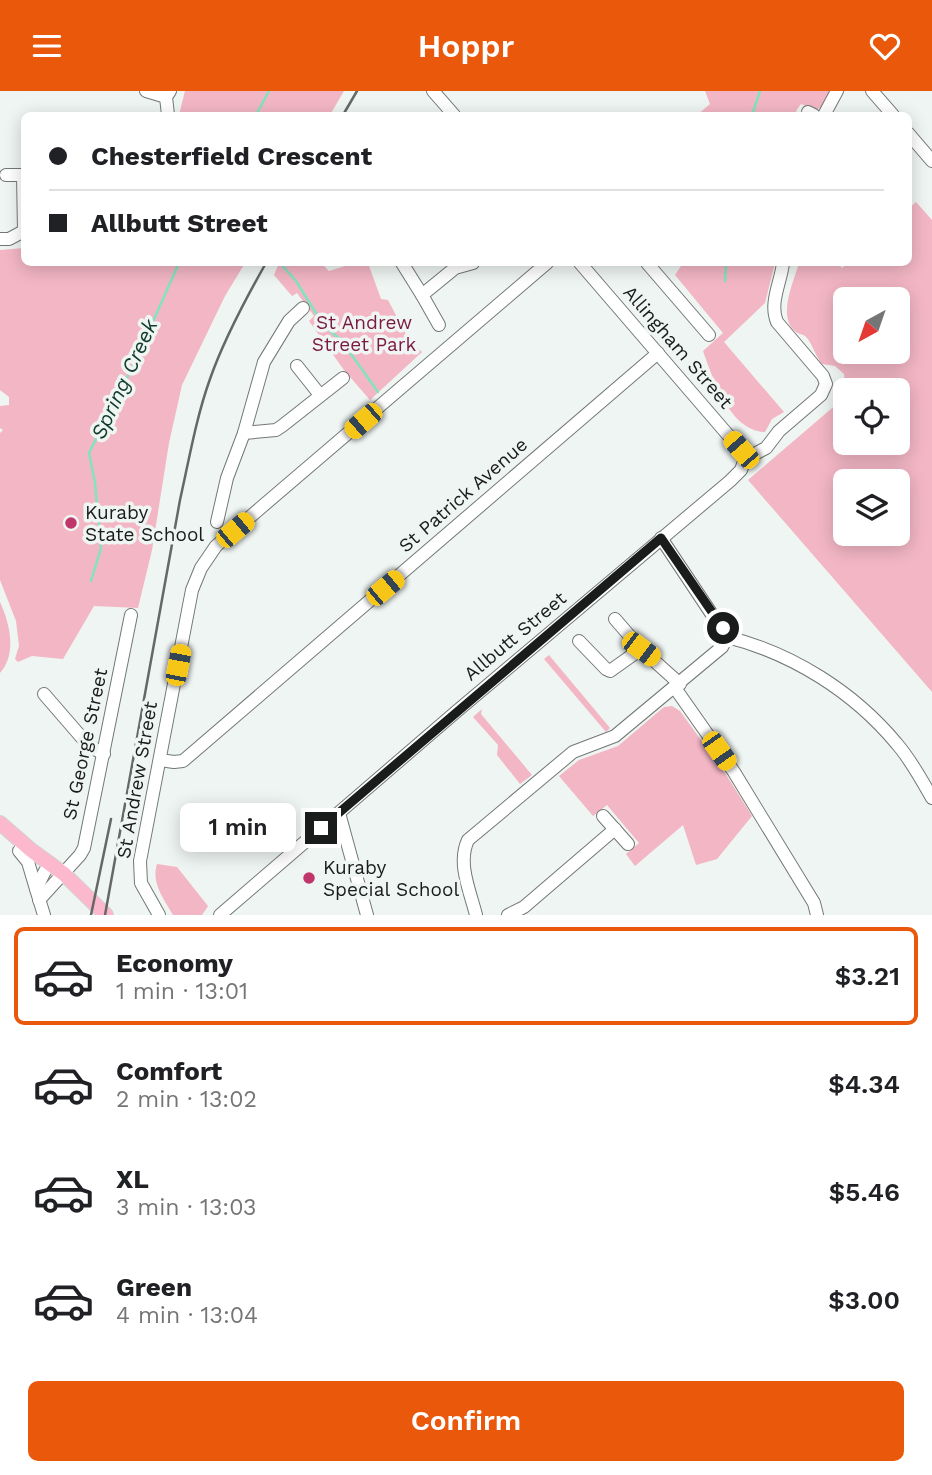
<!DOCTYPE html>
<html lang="en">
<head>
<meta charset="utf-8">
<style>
  :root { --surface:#fff; --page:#f6f6f6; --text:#202124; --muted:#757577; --line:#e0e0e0; --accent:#ea580c }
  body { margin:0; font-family:"Work Sans",sans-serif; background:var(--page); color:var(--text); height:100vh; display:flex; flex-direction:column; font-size:26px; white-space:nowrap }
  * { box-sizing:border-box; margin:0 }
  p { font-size:23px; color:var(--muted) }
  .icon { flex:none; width:38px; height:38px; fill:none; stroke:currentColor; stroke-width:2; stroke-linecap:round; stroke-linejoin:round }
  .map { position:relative; height:824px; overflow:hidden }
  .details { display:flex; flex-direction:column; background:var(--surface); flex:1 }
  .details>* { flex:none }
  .top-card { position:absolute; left:21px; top:21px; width:891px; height:154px; border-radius:10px; box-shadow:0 4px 18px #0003; display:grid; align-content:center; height:154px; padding:0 28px; background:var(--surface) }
  .needle { width:46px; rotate:220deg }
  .controls { position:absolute; left:833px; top:196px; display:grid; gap:14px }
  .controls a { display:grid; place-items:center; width:77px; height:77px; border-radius:10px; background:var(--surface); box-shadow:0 4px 18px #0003; font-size:35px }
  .end { position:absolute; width:32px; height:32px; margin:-16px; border:9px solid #1a1c1b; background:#fff; box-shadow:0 0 0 4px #fff }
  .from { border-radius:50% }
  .bubble { position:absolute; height:49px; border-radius:10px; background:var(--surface); box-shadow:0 4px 18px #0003; font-size:23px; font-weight:600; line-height:49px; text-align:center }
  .car { position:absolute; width:21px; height:42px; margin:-21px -10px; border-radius:9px; box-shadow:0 0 5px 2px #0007; background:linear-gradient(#f5c518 24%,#345 0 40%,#f5c518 0 76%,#345 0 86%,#f5c518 0) }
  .top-card b { display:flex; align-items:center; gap:24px; height:66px; font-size:26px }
  .top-card b+b { border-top:2px solid var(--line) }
  .top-card i { width:18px; height:18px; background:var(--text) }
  ul { padding:12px 0 0; list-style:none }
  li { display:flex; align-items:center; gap:21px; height:98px; margin:0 14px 10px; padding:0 14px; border:4px solid transparent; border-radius:10px }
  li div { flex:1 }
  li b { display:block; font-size:26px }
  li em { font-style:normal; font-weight:600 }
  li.on { border-color:var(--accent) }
  li>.icon { width:63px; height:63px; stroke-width:1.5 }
  .action { display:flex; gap:14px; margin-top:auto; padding:14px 28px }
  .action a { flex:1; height:80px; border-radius:10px; background:var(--accent); color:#fff; font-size:28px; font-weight:600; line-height:80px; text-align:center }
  header { display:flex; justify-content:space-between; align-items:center; height:91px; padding:0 28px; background:var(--accent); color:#fff; font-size:32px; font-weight:600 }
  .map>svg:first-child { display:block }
</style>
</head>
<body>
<header><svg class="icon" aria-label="menu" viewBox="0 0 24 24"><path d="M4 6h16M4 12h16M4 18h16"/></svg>Hoppr<svg class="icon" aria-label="heart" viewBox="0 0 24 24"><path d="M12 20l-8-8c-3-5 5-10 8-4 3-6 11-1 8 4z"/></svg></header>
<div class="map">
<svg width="932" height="824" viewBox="0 0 932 824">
  <rect width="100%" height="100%" fill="#eff5f2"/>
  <g fill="#f3b6c5" fill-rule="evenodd">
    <path d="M185 0H344L330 24H179Z"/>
    <path d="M705 0H831L822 16 815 19 801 13 796 20 800 24H697L710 13Z"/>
    <path d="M916 111 932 129V601L748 389 845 306V352H898V299H850L845 295 844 283 835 275 822 273C815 265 812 251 805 245 802 243 798 243 795 240 777 225 794 190 799 172H838L842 177 848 172H908V118ZM845 208H898V261H845ZM845 390H898V443H845Z"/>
    <path d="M24 157V172H245L225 205 182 294 169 352 152 459 138 517 94 515 63 568 32 565 18 571 15 568 19 555 16 530 0 489V342L3 339 0 337V315L9 314V306L0 299V159Z"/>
    <path d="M279 172H321L329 180 355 172H368L381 208 388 209 409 249 422 261 370 309 344 279 309 230 314 225 297 202 292 205 274 184Z"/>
    <path d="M683 172H775L765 212 724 251 784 321 772 328 765 341C730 340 713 288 703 260L723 242 675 184Z"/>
    <path d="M0 511C10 533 17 563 0 582Z"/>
    <path d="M549 564 610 637 606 641 544 568Z"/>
    <path d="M672 615 680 620 727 685 752 725 717 768 696 774 683 734 635 775 626 763 639 752 607 714 593 725 559 685 579 669 618 655 664 616Z"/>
    <path d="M482 618 481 623 532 684 520 693 497 664 498 654 473 626Z"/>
    <path d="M157 773 177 776 208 815 202 824H173C164 808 151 792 157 773Z"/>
  </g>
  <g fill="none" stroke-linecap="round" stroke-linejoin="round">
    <g stroke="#82e3bf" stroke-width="2.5">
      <path d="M256 24 269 0"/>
      <path d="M752 24 760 0"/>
      <path d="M280 172 296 190 324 235 341 249 378 301"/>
      <path d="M725 190 726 172"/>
      <path d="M91 490 101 457 95 392 89 362 134 273 179 172"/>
    </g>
    <g stroke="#737876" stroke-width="14">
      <g id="minor">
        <path d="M146 0 166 6"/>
        <path d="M433 0 454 24"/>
        <path d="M872 0 893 24"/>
        <path d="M808 21 814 24"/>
        <path d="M168 24 166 6 170 0"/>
        <path d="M824 24 837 0"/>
        <path d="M908 42 932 70"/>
        <path d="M6 84H24"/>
        <path d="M23 84 24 140"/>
        <path d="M0 148H9L24 140"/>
        <path d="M402 172 422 204"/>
        <path d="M580 172 741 359 745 368"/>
        <path d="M647 172 709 244"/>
        <path d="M439 234 422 204 455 177 473 172"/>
        <path d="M297 275 320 304"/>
        <path d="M244 342 276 339 282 335 343 287"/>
        <path d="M217 431 227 387 244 342 264 271 289 230 303 217"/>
        <path d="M661 447 727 546C792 562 854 601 897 653 911 669 921 688 932 707"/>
        <path d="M615 528 641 558"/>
        <path d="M579 550 606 578 610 580 641 558 680 593"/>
        <path d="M675 597 734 681 814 812 817 824"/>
        <path d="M44 603 89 655 104 663"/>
        <path d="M160 669 174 671 183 670 658 262"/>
        <path d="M339 722 367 824"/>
        <path d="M603 725 628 753"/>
        <path d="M19 760 28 771 36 798"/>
        <path d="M39 809 80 764 84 757 131 524"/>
        <path d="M44 824 36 798 45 780"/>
        <path d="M159 824 141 792 140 770 192 499 201 477 216 455 547 172"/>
        <path d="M220 824 457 620 730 390 741 379 745 368 766 357 779 340 821 304 826 293 823 285 777 231C769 212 781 191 783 172"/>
        <path d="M476 824C470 800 457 772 468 749L573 661 615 645 722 556 727 546"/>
        <path d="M508 824 524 816 615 738"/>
      </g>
    </g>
    <g stroke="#d1d2d1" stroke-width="16">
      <path id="major" d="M0 732 31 759 64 783 106 824"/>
    </g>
    <use href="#minor" stroke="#fff" stroke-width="12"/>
    <use href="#major" stroke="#fcb8cc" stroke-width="14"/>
    <g stroke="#656867" stroke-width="2.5">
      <path d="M343 24 357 0"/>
      <path d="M91 824 111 728"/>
      <path d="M105 824 180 409C189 369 196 327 210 288 224 248 245 209 266 172"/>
    </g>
  </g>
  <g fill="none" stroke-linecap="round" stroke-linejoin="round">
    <path stroke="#1a1c1b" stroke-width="9" d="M321 737 661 447 723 537"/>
  </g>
  <g fill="#c0356a" stroke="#eff5f2" stroke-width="2.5">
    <circle cx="71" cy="432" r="7"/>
    <circle cx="309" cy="787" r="7"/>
  </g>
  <g text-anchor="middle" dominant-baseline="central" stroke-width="7" stroke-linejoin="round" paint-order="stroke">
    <g font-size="19" fill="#7b1940" stroke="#eff5f2">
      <text x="364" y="231">St Andrew<tspan x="364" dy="22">Street Park</tspan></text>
    </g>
    <g font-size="19" fill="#1a1c1b" stroke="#eff5f2">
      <text transform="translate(678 256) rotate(49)">Allingham Street</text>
      <text transform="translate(463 404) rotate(-41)">St Patrick Avenue</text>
      <text transform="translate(515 545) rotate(-40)">Allbutt Street</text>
      <text transform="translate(85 653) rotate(-78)">St George Street</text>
      <text transform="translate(137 689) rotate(-80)">St Andrew Street</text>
    </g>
    <g font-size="19" fill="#1a1c1b" stroke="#eff5f2" text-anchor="start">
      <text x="85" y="421">Kuraby<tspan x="85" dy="22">State School</tspan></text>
      <text x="323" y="776">Kuraby<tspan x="323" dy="22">Special School</tspan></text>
    </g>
    <g font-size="21" font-style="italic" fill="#103b2d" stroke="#eff5f2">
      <text transform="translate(124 288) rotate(-65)">Spring Creek</text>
    </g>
  </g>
</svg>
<div class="controls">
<a><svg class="needle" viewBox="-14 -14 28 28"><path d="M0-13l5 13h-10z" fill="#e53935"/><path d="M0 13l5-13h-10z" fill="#757577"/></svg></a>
<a><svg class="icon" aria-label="locate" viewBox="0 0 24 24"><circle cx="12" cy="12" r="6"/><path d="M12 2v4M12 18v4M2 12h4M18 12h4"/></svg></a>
<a><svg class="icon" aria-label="layers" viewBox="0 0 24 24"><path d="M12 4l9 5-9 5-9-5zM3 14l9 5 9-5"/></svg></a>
</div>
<i class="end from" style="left:723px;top:537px"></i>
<i class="end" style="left:321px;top:737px"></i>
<div class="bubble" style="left:180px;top:712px;width:116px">1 min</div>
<i class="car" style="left:363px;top:330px;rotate:229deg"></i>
<i class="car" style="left:741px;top:359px;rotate:319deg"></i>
<i class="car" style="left:235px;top:439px;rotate:50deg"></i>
<i class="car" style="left:385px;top:497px;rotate:50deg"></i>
<i class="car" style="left:641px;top:558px;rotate:127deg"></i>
<i class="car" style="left:178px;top:574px;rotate:11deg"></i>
<i class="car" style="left:719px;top:660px;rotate:145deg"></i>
<div class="top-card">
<b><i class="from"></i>Chesterfield Crescent</b>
<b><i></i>Allbutt Street</b>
</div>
</div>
<section class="details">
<ul>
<li class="on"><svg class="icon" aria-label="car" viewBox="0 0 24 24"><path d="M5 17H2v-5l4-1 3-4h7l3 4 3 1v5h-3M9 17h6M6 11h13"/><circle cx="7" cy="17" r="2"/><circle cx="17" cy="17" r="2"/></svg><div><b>Economy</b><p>1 min · 13:01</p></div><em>$3.21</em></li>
<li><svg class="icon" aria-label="car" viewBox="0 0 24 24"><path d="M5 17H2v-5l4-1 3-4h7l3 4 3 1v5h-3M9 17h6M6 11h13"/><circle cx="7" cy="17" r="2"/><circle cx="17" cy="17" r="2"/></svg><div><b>Comfort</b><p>2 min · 13:02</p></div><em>$4.34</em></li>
<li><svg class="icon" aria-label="car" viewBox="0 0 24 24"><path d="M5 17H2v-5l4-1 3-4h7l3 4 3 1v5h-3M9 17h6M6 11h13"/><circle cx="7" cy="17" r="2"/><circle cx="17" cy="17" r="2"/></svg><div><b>XL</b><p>3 min · 13:03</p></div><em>$5.46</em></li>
<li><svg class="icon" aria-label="car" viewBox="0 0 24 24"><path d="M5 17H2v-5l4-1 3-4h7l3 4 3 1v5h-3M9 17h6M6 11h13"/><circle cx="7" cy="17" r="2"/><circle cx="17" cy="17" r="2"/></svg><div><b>Green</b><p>4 min · 13:04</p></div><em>$3.00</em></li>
</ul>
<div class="action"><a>Confirm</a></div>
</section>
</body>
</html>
